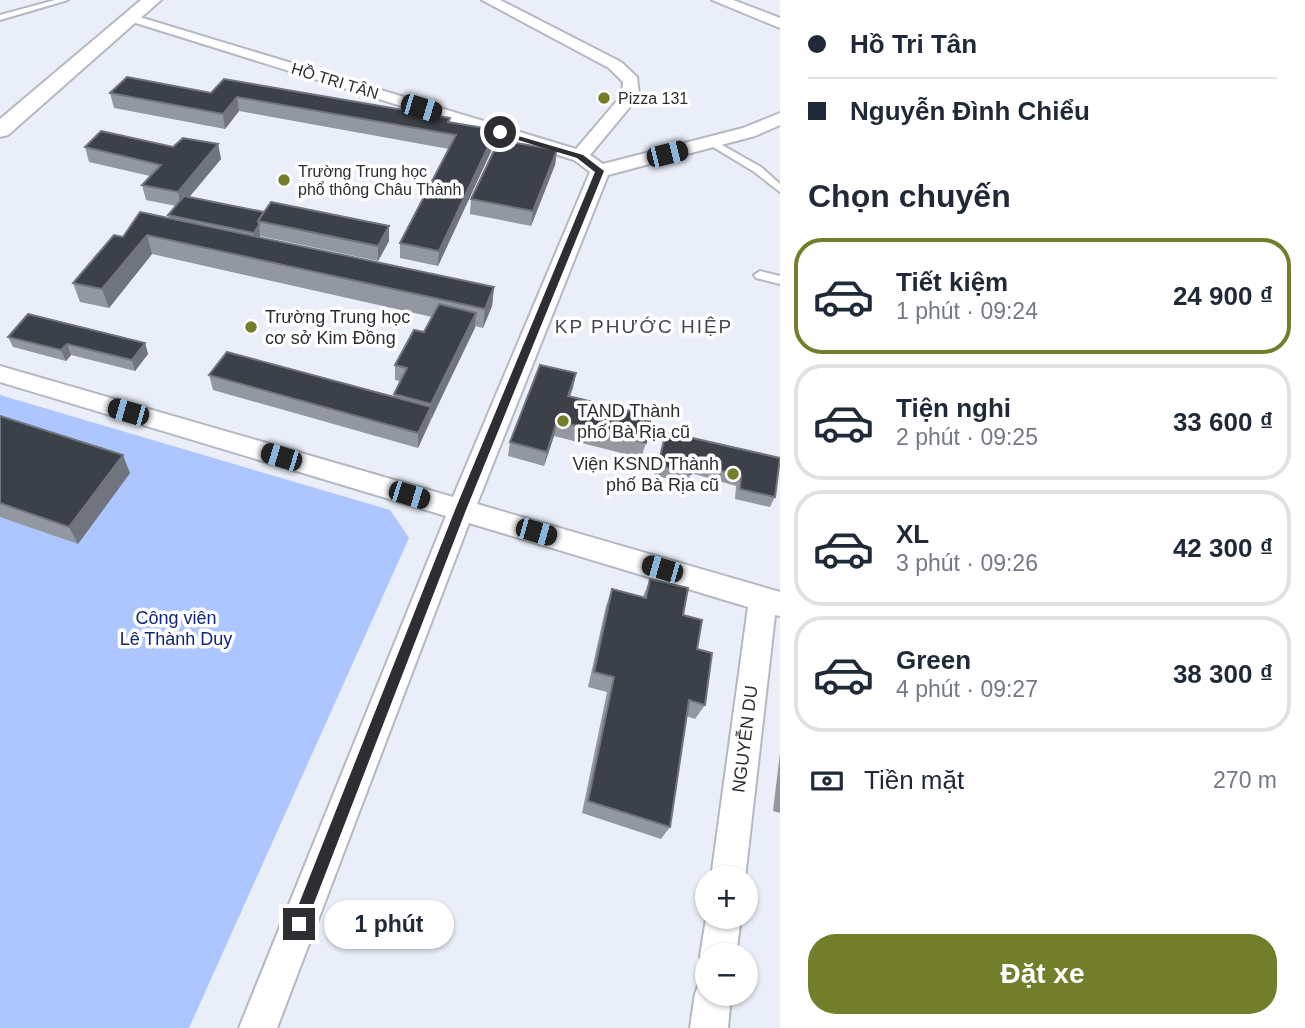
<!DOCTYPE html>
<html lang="vi">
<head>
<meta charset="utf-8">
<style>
  :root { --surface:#fff; --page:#f6f6f7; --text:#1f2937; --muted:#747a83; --line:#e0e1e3; --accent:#737e2a }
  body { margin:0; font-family:Helvetica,sans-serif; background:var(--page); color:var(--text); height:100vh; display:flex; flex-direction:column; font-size:26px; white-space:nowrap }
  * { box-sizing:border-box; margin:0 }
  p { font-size:23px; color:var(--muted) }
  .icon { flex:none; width:38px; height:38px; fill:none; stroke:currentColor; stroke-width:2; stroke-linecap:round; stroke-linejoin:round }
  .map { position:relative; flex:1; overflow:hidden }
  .sheet { display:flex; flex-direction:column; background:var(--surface); width:525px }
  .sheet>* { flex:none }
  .top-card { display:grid; align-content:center; height:154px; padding:0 28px; background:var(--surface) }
  .buttons { position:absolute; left:695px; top:866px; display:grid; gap:14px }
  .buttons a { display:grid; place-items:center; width:63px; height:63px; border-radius:50%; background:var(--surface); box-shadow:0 2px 5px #0004; font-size:35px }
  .end { position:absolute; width:32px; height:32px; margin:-16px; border:9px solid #2d2e32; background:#fff; box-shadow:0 0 0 4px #fff }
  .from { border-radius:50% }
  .bubble { position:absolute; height:49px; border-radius:24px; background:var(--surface); box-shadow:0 2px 5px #0004; font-size:23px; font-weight:700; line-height:49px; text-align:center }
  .car { position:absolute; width:21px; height:42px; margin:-21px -10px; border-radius:9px; box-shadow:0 0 5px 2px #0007; background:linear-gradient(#222 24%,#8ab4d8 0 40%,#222 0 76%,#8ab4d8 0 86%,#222 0) }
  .top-card b { display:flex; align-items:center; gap:24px; height:66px; font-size:26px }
  .top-card b+b { border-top:2px solid var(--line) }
  .top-card i { width:18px; height:18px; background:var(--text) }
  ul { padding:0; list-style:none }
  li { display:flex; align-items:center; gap:21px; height:116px; margin:0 14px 10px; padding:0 14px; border:4px solid var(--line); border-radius:28px }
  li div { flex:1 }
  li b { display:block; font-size:26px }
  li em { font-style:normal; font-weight:700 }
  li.current { border-color:var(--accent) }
  li>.icon { width:63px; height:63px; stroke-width:1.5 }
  h2 { padding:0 28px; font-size:32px; line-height:84px }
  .pay { display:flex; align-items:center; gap:18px; height:77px; padding:0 28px; font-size:26px }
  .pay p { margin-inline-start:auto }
  .cta { display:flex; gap:14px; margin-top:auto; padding:14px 28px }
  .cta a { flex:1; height:80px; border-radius:28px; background:var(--accent); color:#fff; font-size:28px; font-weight:700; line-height:80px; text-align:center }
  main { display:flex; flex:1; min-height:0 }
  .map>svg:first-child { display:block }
</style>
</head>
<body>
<main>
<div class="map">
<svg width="780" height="1028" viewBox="0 0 780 1028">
  <rect width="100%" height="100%" fill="#e9eef8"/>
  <path fill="#adc6ff" d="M0 395 390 510 409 538 189 1028H0Z"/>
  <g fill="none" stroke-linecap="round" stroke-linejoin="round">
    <g stroke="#b4b8c2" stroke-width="4">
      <g id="service">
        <path d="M55 0H68L0 20V15Z"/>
        <path d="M713 140 761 167 780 184V192L753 171 710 145 708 143Z"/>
        <path d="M760 271 780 276V284L756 278 754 275Z"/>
      </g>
    </g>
    <g stroke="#b4b8c2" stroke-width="4">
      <g id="minor">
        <path d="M482 0H500L621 62 637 77 639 96 590 155 603 164 743 128 780 113V125L755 136 608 175 477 504 780 592V616L775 615 745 878H711L748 607 469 523 277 1028H239L446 516 0 382V366L453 497 590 172 574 160 123 19 126 16H136L576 149 622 95 623 82 609 68Z"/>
        <path d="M712 0H733L780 18V28Z"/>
        <path d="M707 913V917H741L736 956H707V969L700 956Z"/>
        <path d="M707 978V994H731L728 1028H690L695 994 700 981Z"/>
      </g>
    </g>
    <g stroke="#b4b8c2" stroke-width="4">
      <path id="tertiary" d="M141 0H161L8 135 0 137V119Z"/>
    </g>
    <use href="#service" fill="#fff" fill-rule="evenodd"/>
    <use href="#minor" fill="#fff" fill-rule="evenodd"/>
    <use href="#tertiary" fill="#fff" fill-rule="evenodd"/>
  </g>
  <g fill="#9297a0">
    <path d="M110 93H211L450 118V122L494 145 438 266 400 258V243L449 149 239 111 225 129 114 108Z"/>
    <path d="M218 144 221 159 189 197 389 241 378 261 260 236V237L494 287 492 306 483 328 475 326 418 448 213 390 209 375 394 397V394L400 381 395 380V365L424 332 432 317 152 254 109 308 80 302 73 283 123 237 169 218 168 215 176 206 146 200 142 185 150 176 89 162 85 147H173Z"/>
    <path d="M557 150 555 165 531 226 470 214 471 199Z"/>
    <path d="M8 337 145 343 148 354 135 371 71 355 66 361 13 347Z"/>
    <path d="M576 373 570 397 646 443 641 458 554 436 544 466 508 456 510 442Z"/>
    <path d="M0 416 130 473 78 544 0 517Z"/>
    <path d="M666 432 780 458 775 497 770 507 735 499 736 486 691 473 687 484 654 475Z"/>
    <path d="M650 579 683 615 697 649 705 705 695 719 686 716 670 827 661 839 582 813 607 692 588 687 606 606 612 589 643 597Z"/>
    <path d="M780 753V813L773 811Z"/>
  </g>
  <g fill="#70747d">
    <path d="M237 97 239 111 225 129 223 114Z"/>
    <path d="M496 130 494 145 438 266 439 251Z"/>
    <path d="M218 144 221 159 181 207 178 192Z"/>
    <path d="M557 150 555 165 531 226 533 211Z"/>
    <path d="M259 225 260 236 255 244 254 233Z"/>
    <path d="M389 226V241L378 261V246Z"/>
    <path d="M147 235 152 254 109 308 102 289Z"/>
    <path d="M494 287 492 306 483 328 485 309Z"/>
    <path d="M476 313 475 328 431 419V404Z"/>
    <path d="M145 343 148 354 135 371 132 360Z"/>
    <path d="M67 344 71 355 66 361 61 350Z"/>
    <path d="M576 373 573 388 564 411 568 396Z"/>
    <path d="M431 407 430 421 418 448V433Z"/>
    <path d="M557 421 554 436 544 466 547 452Z"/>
    <path d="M123 455 130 473 78 544 69 527Z"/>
  </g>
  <g fill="#3c4048" stroke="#70747d" stroke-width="2">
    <path d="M127 77 211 93 224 79 450 118 448 122 496 130 439 251 400 243 456 135 237 97 223 114 110 93Z"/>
    <path d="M101 131 173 147 183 138 218 144 178 192 142 185 161 165 85 147Z"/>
    <path d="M499 140 557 150 533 211 471 199Z"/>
    <path d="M184 196 264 212 258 221 259 225 254 233 168 215Z"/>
    <path d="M271 202 389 226 378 246 258 221Z"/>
    <path d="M140 212 494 287 485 309 147 235 102 289 73 283 114 235 123 237Z"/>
    <path d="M439 304 476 313 431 404 394 394 407 368 395 365 414 330 424 332Z"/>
    <path d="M28 314 145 343 132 360 67 344 61 350 8 337Z"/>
    <path d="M227 352 431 407 418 433 209 375Z"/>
    <path d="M540 365 576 373 568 396 651 416 646 443 557 421 547 452 510 442Z"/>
    <path d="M0 416 123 455 69 527 0 503Z"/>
    <path d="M666 432 780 458 775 497 740 489 741 476 693 463 691 474 658 465Z"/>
    <path d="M650 579 688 588 683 615 702 620 697 649 712 653 705 705 689 700 670 827 588 801 614 677 594 672 612 589 646 598Z"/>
  </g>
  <path fill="#2d2e32" d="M498 130 583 155 604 171 466 510 306 924 299 932 291 924 455 510 595 172 577 158 498 134Z"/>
  <g fill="#737e2a" stroke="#fff" stroke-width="2.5">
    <circle cx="604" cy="98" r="7"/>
    <circle cx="284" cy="180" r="7"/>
    <circle cx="251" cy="327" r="7"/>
    <circle cx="563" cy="421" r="7"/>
    <circle cx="733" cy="474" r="7"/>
  </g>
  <g text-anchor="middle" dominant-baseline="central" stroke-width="7" stroke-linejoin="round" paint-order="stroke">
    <g font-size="16" fill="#2d2e32" stroke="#fff">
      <text transform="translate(335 81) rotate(17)">HỒ TRI TÂN</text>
    </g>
    <g font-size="16" fill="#2d2e32" stroke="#fff" text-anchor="start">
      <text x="618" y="98">Pizza 131</text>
      <text x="298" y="171">Trường Trung học<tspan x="298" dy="18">phổ thông Châu Thành</tspan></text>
    </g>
    <g font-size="18" fill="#2d2e32" stroke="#fff" text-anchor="start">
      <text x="265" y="317">Trường Trung học<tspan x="265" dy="21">cơ sở Kim Đồng</tspan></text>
      <text x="577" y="411">TAND Thành<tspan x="577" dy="21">phố Bà Rịa cũ</tspan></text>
      <text x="719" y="464" text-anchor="end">Viện KSND Thành<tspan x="719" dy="21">phố Bà Rịa cũ</tspan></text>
    </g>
    <g font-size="18" fill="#0f257e" stroke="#fff">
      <text x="176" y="618">Công viên<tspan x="176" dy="21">Lê Thành Duy</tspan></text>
    </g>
    <g font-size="18" fill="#2d2e32" stroke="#fff">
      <text transform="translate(745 739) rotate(-83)">NGUYỄN DU</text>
    </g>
    <g font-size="19" letter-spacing="2" fill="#43474f" stroke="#fff">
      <text x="644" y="326">KP PHƯỚC HIỆP</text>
    </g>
  </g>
</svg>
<div class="buttons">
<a>+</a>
<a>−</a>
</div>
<i class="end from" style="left:500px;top:132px"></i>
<i class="end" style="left:299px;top:924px"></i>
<div class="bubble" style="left:324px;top:900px;width:130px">1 phút</div>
<i class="car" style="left:421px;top:108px;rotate:107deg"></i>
<i class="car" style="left:667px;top:154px;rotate:76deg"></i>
<i class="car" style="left:128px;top:412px;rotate:286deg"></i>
<i class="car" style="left:281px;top:457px;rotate:287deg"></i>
<i class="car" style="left:409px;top:495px;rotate:107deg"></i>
<i class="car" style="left:536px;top:532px;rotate:106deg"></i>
<i class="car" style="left:662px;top:569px;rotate:286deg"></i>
</div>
<section class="sheet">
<div class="top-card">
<b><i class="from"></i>Hồ Tri Tân</b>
<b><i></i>Nguyễn Đình Chiểu</b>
</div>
<h2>Chọn chuyến</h2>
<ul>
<li class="current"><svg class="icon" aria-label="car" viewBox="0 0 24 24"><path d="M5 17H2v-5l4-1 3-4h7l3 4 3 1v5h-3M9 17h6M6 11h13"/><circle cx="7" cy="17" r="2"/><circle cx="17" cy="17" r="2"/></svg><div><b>Tiết kiệm</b><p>1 phút · 09:24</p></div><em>24 900 ₫</em></li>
<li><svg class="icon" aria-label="car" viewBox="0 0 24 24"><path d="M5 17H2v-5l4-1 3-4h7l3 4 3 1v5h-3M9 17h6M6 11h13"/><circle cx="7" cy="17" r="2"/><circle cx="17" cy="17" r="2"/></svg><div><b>Tiện nghi</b><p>2 phút · 09:25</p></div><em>33 600 ₫</em></li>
<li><svg class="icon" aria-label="car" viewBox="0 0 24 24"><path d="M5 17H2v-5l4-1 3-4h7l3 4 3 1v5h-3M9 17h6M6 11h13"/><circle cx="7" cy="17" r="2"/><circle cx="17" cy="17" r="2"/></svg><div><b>XL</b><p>3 phút · 09:26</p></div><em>42 300 ₫</em></li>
<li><svg class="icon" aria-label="car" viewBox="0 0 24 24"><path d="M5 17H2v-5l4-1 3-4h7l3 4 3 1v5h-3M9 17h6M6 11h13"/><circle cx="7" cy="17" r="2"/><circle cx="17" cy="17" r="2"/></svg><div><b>Green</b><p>4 phút · 09:27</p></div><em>38 300 ₫</em></li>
</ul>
<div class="pay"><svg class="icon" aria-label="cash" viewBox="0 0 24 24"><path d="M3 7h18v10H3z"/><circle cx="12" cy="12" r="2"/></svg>Tiền mặt<p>270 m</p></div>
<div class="cta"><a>Đặt xe</a></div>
</section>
</main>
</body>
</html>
